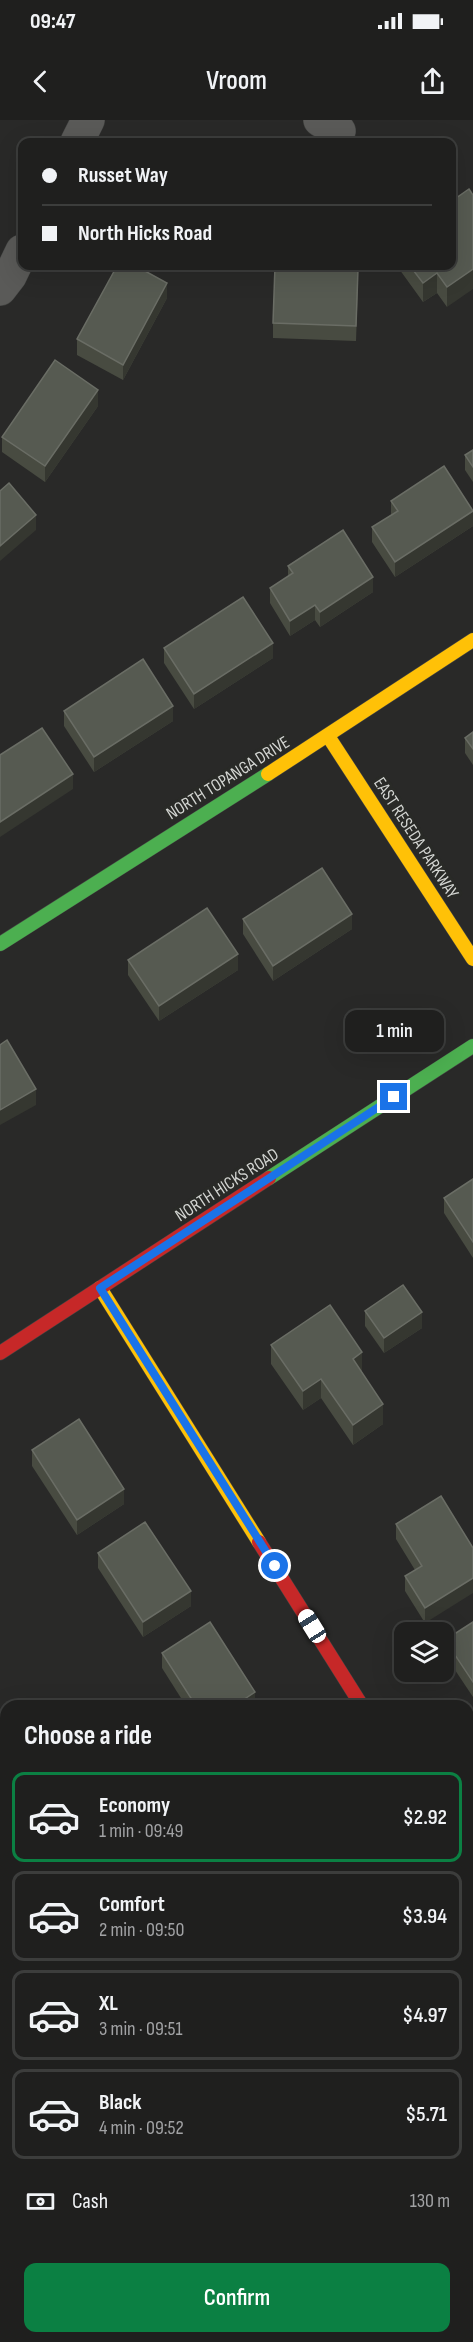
<!DOCTYPE html>
<html lang="en">
<head>
<meta charset="utf-8">
<style>
  :root { --surface:#1f1f1e; --page:#2c2c2b; --text:#f1f3f6; --muted:#a1a2a4; --line:#3c3d3c; --accent:#0b8043 }
  body { margin:0; font-family:"Sofia Sans Condensed",sans-serif; background:var(--page); color:var(--text); height:100vh; display:flex; flex-direction:column; font-size:22px; white-space:nowrap }
  * { box-sizing:border-box; margin:0 }
  p { font-size:20px; color:var(--muted) }
  .icon { flex:none; width:33px; height:33px; fill:none; stroke:currentColor; stroke-width:2; stroke-linecap:round; stroke-linejoin:round }
  .map { position:relative; flex:1; overflow:hidden }
  .panel { position:absolute; left:0px; top:1580px; width:474px; height:644px; display:flex; flex-direction:column; background:var(--surface); border-radius:18px 18px 0 0; box-shadow:0 6px 24px #0002,0 0 0 2px var(--line) }
  .panel>* { flex:none }
  .top-card { position:absolute; left:18px; top:18px; width:438px; height:132px; border-radius:12px; box-shadow:0 6px 24px #0002,0 0 0 2px var(--line); display:grid; align-content:center; height:132px; padding:0 24px; background:var(--surface) }
  .tools { position:absolute; left:394px; top:1502px; display:grid; gap:12px }
  .tools a { display:grid; place-items:center; width:60px; height:60px; border-radius:12px; background:var(--surface); box-shadow:0 6px 24px #0002,0 0 0 2px var(--line); font-size:30px }
  .end { position:absolute; width:27px; height:27px; margin:-14px; border:8px solid #1a73e8; background:#fff; box-shadow:0 0 0 3px #fff }
  .from { border-radius:50% }
  .bubble { position:absolute; height:42px; border-radius:12px; background:var(--surface); box-shadow:0 6px 24px #0002,0 0 0 2px var(--line); font-size:20px; font-weight:600; line-height:42px; text-align:center }
  .car { position:absolute; width:18px; height:36px; margin:-18px -9px; border-radius:8px; box-shadow:0 0 4px 2px #0007; background:linear-gradient(#fff 24%,#345 0 40%,#fff 0 76%,#345 0 86%,#fff 0) }
  .top-card b { display:flex; align-items:center; gap:21px; height:57px; font-size:22px }
  .top-card b+b { border-top:2px solid var(--line) }
  .top-card i { width:15px; height:15px; background:var(--text) }
  ul { padding:0; list-style:none }
  li { display:flex; align-items:center; gap:18px; height:90px; margin:0 12px 9px; padding:0 12px; border:3px solid var(--line); border-radius:12px }
  li div { flex:1 }
  li b { display:block; font-size:22px }
  li em { font-style:normal; font-weight:600 }
  li.active { border-color:var(--accent) }
  li>.icon { width:54px; height:54px; stroke-width:1.5 }
  h2 { padding:0 24px; font-size:27px; line-height:72px }
  .pay { display:flex; align-items:center; gap:15px; height:66px; padding:0 24px; font-size:22px }
  .pay p { margin-inline-start:auto }
  .primary-button { display:flex; gap:12px; margin-top:auto; padding:12px 24px }
  .primary-button a { flex:1; height:69px; border-radius:12px; background:var(--accent); color:#fff; font-size:24px; font-weight:600; line-height:69px; text-align:center }
  .status { display:flex; justify-content:space-between; align-items:center; height:42px; padding:0 30px; background:var(--surface); direction:ltr }
  .status svg { height:16px; fill:currentColor }
  header { display:flex; justify-content:space-between; align-items:center; height:78px; padding:0 24px; background:var(--surface); font-size:27px; font-weight:600 }
  .map>svg:first-child { display:block }
</style>
</head>
<body>
<div class="status"><b>09:47</b><svg viewBox="0 0 49 12"><path d="M0 12V9h3v3zM5 12V6h3v6zM10 12V3h3v9zM15 12V0h3v12zM26 1h20v11H26zM47 4h2v5h-2z"/></svg></div>
<header><svg class="icon" aria-label="back" viewBox="0 0 24 24"><path d="M15 5l-7 7 7 7"/></svg>Vroom<svg class="icon" aria-label="share" viewBox="0 0 24 24"><path d="M12 15V3M7 8l5-5 5 5M5 13v7h14v-7"/></svg></header>
<div class="map">
<svg width="473" height="2222" viewBox="0 0 473 2222">
  <rect width="100%" height="100%" fill="#292928"/>
  <path fill="#2c3028" d="M0 2075 6 2084V2217H90L93 2222H0Z"/>
  <g fill="none" stroke-linecap="round" stroke-linejoin="round">
    <g stroke="#444543" stroke-width="34">
      <g id="street">
        <path d="M320 0 339 11"/>
        <path d="M77 22 88 0"/>
        <path d="M0 169 10 156 22 131"/>
        <path d="M468 1755 473 1763"/>
        <path d="M0 1981 6 1990"/>
        <path d="M150 2217 153 2222"/>
      </g>
    </g>
    <g stroke="#444543" stroke-width="15">
      <g id="fast">
        <path d="M0 824 268 654"/>
        <path d="M269 1058 473 926"/>
      </g>
    </g>
    <g stroke="#444543" stroke-width="15">
      <g id="slow">
        <path d="M328 616 473 839"/>
        <path d="M268 654 473 520"/>
        <path d="M100 1168 259 1422"/>
      </g>
    </g>
    <g stroke="#444543" stroke-width="15">
      <g id="jam">
        <path d="M0 1233 269 1058"/>
        <path d="M259 1422 362 1586"/>
      </g>
    </g>
    <use href="#street" stroke="#5a5a58" stroke-width="33"/>
    <use href="#fast" stroke="#4caf50" stroke-width="14"/>
    <use href="#slow" stroke="#ffc107" stroke-width="14"/>
    <use href="#jam" stroke="#c62828" stroke-width="14"/>
  </g>
  <g fill="#484b41">
    <path d="M397 146H452L447 187 437 173 423 182Z"/>
    <path d="M314 148 358 164 356 221 273 218V203Z"/>
    <path d="M167 178 123 260 77 235V219Z"/>
    <path d="M98 286 45 362 2 332V317Z"/>
    <path d="M473 330V362L465 350V335Z"/>
    <path d="M391 381 473 406 395 457 372 422V407L391 395Z"/>
    <path d="M288 446 373 472 320 507 315 500 290 516 270 483V468L288 456Z"/>
    <path d="M164 528 273 538 194 589 164 543Z"/>
    <path d="M64 591 173 601 94 652 64 606Z"/>
    <path d="M473 612V645L465 633V618Z"/>
    <path d="M243 799 352 809 273 861 243 814Z"/>
    <path d="M128 840 238 850 159 901 128 855Z"/>
    <path d="M473 1059V1138L444 1093V1078Z"/>
    <path d="M365 1191 422 1208 384 1233 365 1206Z"/>
    <path d="M271 1225 362 1252 383 1304 353 1325 321 1278 303 1290 271 1244Z"/>
    <path d="M32 1330 124 1384 77 1415 32 1346Z"/>
    <path d="M396 1404 473 1428 425 1503 405 1471V1456L415 1450 396 1419Z"/>
    <path d="M98 1433 191 1486 143 1517 98 1448Z"/>
    <path d="M473 1502V1577L445 1535V1520Z"/>
    <path d="M162 1533 255 1586H186L162 1548Z"/>
    <path d="M264 2217H332L335 2222H268Z"/>
  </g>
  <g fill="#353730">
    <path d="M473 149V169L447 187V167Z"/>
    <path d="M437 153V173L423 182V163Z"/>
    <path d="M167 163V178L123 260V245Z"/>
    <path d="M98 270V286L45 362V346Z"/>
    <path d="M473 391V406L395 457V442Z"/>
    <path d="M36 395V410L0 441V426Z"/>
    <path d="M373 457V472L320 507V492Z"/>
    <path d="M315 485V500L290 516V501Z"/>
    <path d="M273 523V538L194 589V574Z"/>
    <path d="M173 586V601L94 652V637Z"/>
    <path d="M73 654V669L0 717V702Z"/>
    <path d="M352 794V809L273 861V846Z"/>
    <path d="M238 834V850L159 901V886Z"/>
    <path d="M36 969V985L0 1005V990Z"/>
    <path d="M422 1192V1208L384 1233V1218Z"/>
    <path d="M362 1232V1252L353 1258V1239Z"/>
    <path d="M321 1259V1278L303 1290V1271Z"/>
    <path d="M383 1284V1304L353 1325V1305Z"/>
    <path d="M124 1369V1384L77 1415V1400Z"/>
    <path d="M473 1458V1473L425 1503V1488Z"/>
    <path d="M191 1471V1486L143 1517V1502Z"/>
    <path d="M255 1572V1586H234Z"/>
    <path d="M6 1734V1749L0 1753V1738Z"/>
    <path d="M473 1993V2008L468 2011V1996Z"/>
  </g>
  <g fill="#565a51" stroke="#6a6d65" stroke-width="1.5">
    <path d="M469 69 473 75V149L447 167 437 153 423 163 410 146H452V81Z"/>
    <path d="M117 146H136L167 163 123 245 77 219Z"/>
    <path d="M275 146H314V148L358 149 356 206 273 203Z"/>
    <path d="M55 240 98 270 45 346 2 317Z"/>
    <path d="M473 330V347L465 335Z"/>
    <path d="M444 346 473 391 395 442 372 407 398 391 391 381Z"/>
    <path d="M9 363 36 395 0 426V371Z"/>
    <path d="M343 410 373 457 320 492 315 485 290 501 270 468 293 453 288 446Z"/>
    <path d="M243 477 273 523 194 574 164 528Z"/>
    <path d="M143 539 173 586 94 637 64 591Z"/>
    <path d="M42 608 73 654 0 702V635Z"/>
    <path d="M473 612V629L465 618Z"/>
    <path d="M322 748 352 794 273 846 243 799Z"/>
    <path d="M207 788 238 834 159 886 128 840Z"/>
    <path d="M7 920 36 969 0 990V925Z"/>
    <path d="M473 1059V1122L444 1078Z"/>
    <path d="M403 1165 422 1192 384 1218 365 1191Z"/>
    <path d="M330 1185 362 1232 353 1239 383 1284 353 1305 321 1259 303 1271 271 1225Z"/>
    <path d="M79 1299 124 1369 77 1400 32 1330Z"/>
    <path d="M441 1376 473 1428V1458L425 1488 405 1456 422 1446 396 1404Z"/>
    <path d="M145 1402 191 1471 143 1502 98 1433Z"/>
    <path d="M210 1502 255 1572 234 1586H196L162 1533Z"/>
    <path d="M473 1502V1562L445 1520Z"/>
    <path d="M0 1661 6 1671V1734L0 1738Z"/>
    <path d="M468 1934 473 1942V1993L468 1996Z"/>
    <path d="M274 2217H332L335 2222H278Z"/>
  </g>
  <g fill="none" stroke-linecap="round" stroke-linejoin="round">
    <path stroke="#1a73e8" stroke-width="8" d="M275 1446 100 1168 394 977"/>
  </g>
  <g text-anchor="middle" dominant-baseline="central" stroke-width="6" stroke-linejoin="round" paint-order="stroke">
    <g font-size="18" fill="#d3d5d2" stroke="#292a27">
      <text transform="translate(228 658) rotate(-32)">NORTH TOPANGA DRIVE</text>
      <text transform="translate(416 718) rotate(57)">EAST RESEDA PARKWAY</text>
      <text transform="translate(227 1065) rotate(-33)">NORTH HICKS ROAD</text>
    </g>
  </g>
</svg>
<div class="tools">
<a><svg class="icon" aria-label="layers" viewBox="0 0 24 24"><path d="M12 4l9 5-9 5-9-5zM3 14l9 5 9-5"/></svg></a>
</div>
<i class="end from" style="left:275px;top:1446px"></i>
<i class="end" style="left:394px;top:977px"></i>
<div class="bubble" style="left:345px;top:890px;width:99px">1 min</div>
<i class="car" style="left:312px;top:1506px;rotate:328deg"></i>
<div class="top-card">
<b><i class="from"></i>Russet Way</b>
<b><i></i>North Hicks Road</b>
</div>
<section class="panel">
<h2>Choose a ride</h2>
<ul>
<li class="active"><svg class="icon" aria-label="car" viewBox="0 0 24 24"><path d="M5 17H2v-5l4-1 3-4h7l3 4 3 1v5h-3M9 17h6M6 11h13"/><circle cx="7" cy="17" r="2"/><circle cx="17" cy="17" r="2"/></svg><div><b>Economy</b><p>1 min · 09:49</p></div><em>$2.92</em></li>
<li><svg class="icon" aria-label="car" viewBox="0 0 24 24"><path d="M5 17H2v-5l4-1 3-4h7l3 4 3 1v5h-3M9 17h6M6 11h13"/><circle cx="7" cy="17" r="2"/><circle cx="17" cy="17" r="2"/></svg><div><b>Comfort</b><p>2 min · 09:50</p></div><em>$3.94</em></li>
<li><svg class="icon" aria-label="car" viewBox="0 0 24 24"><path d="M5 17H2v-5l4-1 3-4h7l3 4 3 1v5h-3M9 17h6M6 11h13"/><circle cx="7" cy="17" r="2"/><circle cx="17" cy="17" r="2"/></svg><div><b>XL</b><p>3 min · 09:51</p></div><em>$4.97</em></li>
<li><svg class="icon" aria-label="car" viewBox="0 0 24 24"><path d="M5 17H2v-5l4-1 3-4h7l3 4 3 1v5h-3M9 17h6M6 11h13"/><circle cx="7" cy="17" r="2"/><circle cx="17" cy="17" r="2"/></svg><div><b>Black</b><p>4 min · 09:52</p></div><em>$5.71</em></li>
</ul>
<div class="pay"><svg class="icon" aria-label="cash" viewBox="0 0 24 24"><path d="M3 7h18v10H3z"/><circle cx="12" cy="12" r="2"/></svg>Cash<p>130 m</p></div>
<div class="primary-button"><a>Confirm</a></div>
</section>
</div>
</body>
</html>
